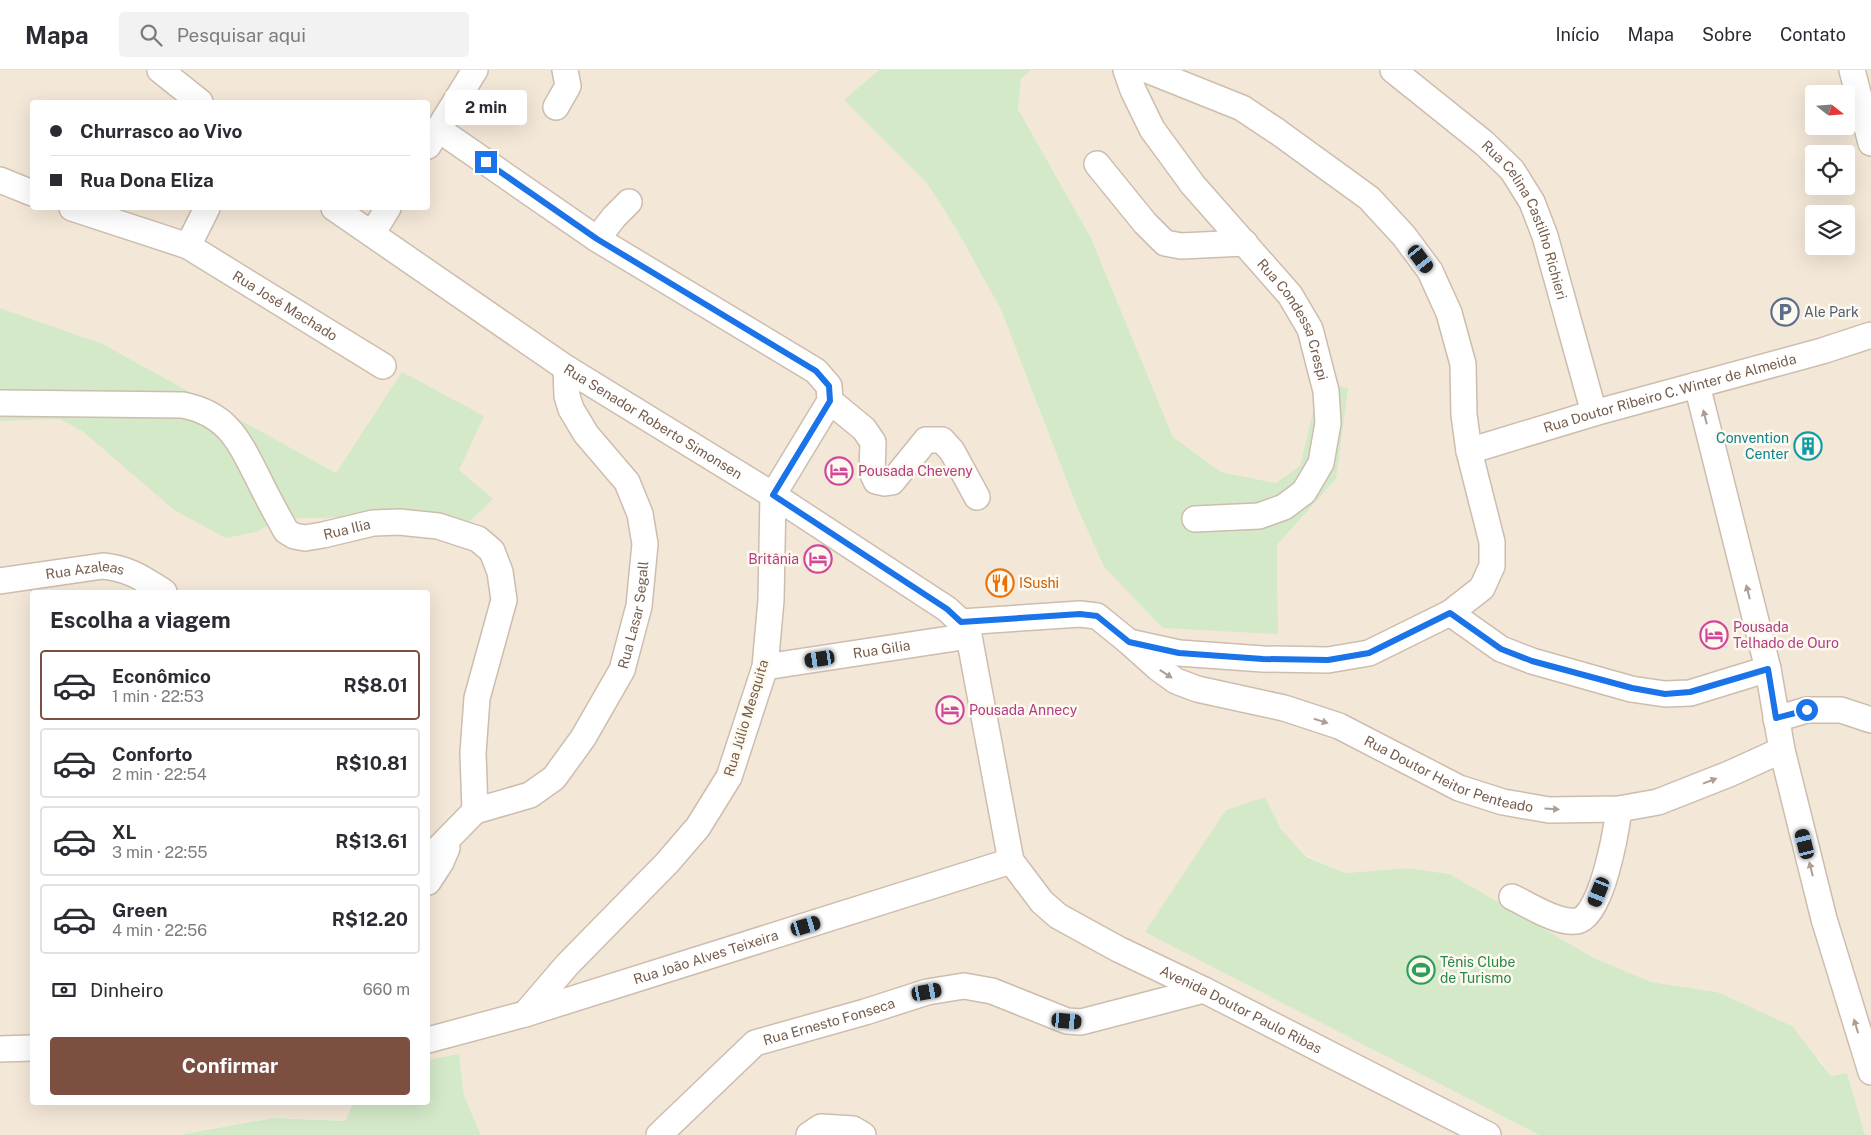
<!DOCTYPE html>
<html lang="pt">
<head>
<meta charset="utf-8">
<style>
  :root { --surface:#fff; --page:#f2f2f3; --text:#2b2b33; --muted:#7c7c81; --line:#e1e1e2; --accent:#7c4f41 }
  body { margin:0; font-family:"Public Sans",sans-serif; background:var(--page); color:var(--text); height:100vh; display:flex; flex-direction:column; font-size:19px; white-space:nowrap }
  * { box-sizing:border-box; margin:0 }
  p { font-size:16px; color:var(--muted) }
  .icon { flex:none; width:28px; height:28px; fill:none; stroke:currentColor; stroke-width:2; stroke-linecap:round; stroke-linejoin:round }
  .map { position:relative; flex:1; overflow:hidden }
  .sheet { position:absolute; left:30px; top:520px; width:400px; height:515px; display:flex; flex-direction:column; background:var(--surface); border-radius:5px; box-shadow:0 5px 20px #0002 }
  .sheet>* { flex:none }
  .guide { position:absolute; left:30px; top:30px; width:400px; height:110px; border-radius:5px; box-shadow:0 5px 20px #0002; display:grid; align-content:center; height:110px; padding:0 20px; background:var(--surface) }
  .needle { width:32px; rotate:107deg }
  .controls { position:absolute; left:1805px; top:15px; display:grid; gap:10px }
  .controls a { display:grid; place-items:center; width:50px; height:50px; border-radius:5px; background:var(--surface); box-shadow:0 5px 20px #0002; font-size:25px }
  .end { position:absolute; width:22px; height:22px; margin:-11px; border:6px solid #1a73e8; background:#fff; box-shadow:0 0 0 2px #fff }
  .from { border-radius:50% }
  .bubble { position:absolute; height:35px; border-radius:5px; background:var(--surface); box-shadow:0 5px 20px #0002; font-size:16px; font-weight:700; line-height:35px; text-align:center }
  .car { position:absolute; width:15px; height:30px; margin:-15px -8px; border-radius:6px; box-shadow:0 0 4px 1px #0007; background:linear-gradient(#222 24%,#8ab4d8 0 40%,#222 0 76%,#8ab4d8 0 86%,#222 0) }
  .guide b { display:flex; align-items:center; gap:18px; height:48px; font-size:19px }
  .guide b+b { border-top:1px solid var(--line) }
  .guide i { width:12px; height:12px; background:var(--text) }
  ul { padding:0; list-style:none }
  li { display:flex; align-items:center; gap:15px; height:70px; margin:0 10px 8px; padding:0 10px; border:2px solid var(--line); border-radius:5px }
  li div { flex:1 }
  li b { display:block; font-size:19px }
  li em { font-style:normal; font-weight:700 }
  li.active { border-color:var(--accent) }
  li>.icon { width:45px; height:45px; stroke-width:1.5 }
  h2 { padding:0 20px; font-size:22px; line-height:60px }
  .pay { display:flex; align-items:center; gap:12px; height:55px; padding:0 20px; font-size:19px }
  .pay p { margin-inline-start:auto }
  .primary-button { display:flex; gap:10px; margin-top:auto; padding:10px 20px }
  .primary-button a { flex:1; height:58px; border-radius:5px; background:var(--accent); color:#fff; font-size:20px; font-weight:700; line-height:58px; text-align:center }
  header { display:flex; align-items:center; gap:30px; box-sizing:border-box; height:70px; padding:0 25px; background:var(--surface); border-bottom:1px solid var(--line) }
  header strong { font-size:24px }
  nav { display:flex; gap:28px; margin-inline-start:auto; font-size:18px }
  .search { width:350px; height:45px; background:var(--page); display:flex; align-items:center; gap:12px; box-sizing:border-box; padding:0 18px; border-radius:5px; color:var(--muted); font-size:19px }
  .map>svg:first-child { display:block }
</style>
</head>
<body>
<header>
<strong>Mapa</strong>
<div class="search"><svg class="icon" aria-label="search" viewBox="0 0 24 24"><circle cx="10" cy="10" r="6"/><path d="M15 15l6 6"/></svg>Pesquisar aqui</div>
<nav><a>Início</a><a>Mapa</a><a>Sobre</a><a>Contato</a></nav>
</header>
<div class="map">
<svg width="1871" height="1065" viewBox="0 0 1871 1065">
  <rect width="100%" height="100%" fill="#fcf5e8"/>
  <path fill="#f3e7d7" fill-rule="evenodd" d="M0 0H879L844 30 927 113 958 162 1001 240 1077 437 1104 497 1278 563 1277 475 1336 409 1320 312 1300 397 1276 413 1221 402 1173 367 1091 168 1018 39 1021 9 1031 0H1871V1065H1865L1847 1003 1831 1006 1820 990 1717 922 1651 912 1594 888 1450 804 1407 798 1346 803 1307 786 1281 759 1264 727 1146 862 1539 1065H481L464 1026 459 985 428 990V522H32V1032L353 1033 345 1051 273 1048 179 1065H0V351L60 349 85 363 280 449 396 446 459 401 403 302 336 403 103 274 0 238ZM1814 24H1846V56H1814ZM32 32H428V138H32ZM1814 84H1846V116H1814ZM1814 144H1846V176H1814Z"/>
  <g fill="#d3e9c7">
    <path d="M879 0H1031L1021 9 1018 39 1091 168 1173 367 1221 402 1276 413 1300 396 1320 312 1348 318 1336 409 1277 475 1278 564 1163 558 1104 497 1077 437 1001 240 958 162 927 113 844 30Z"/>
    <path d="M0 238 103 274 336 403 402 302 484 346 459 400 493 429 469 452 396 446 280 449 256 462 226 468 174 440 85 363 60 349 0 351Z"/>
    <path d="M1265 727 1281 759 1307 787 1346 803 1407 798 1450 804 1594 888 1651 912 1717 922 1792 956 1831 1006 1847 1003 1865 1065H1539L1145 862 1226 740Z"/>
    <path d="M459 984 464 1026 481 1065H179L273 1048 345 1051 353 1033 428 1032V990Z"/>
  </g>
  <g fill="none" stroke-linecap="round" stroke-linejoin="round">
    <g stroke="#cdbdae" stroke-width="28">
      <g id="minor">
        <path d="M160 0 200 32"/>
        <path id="s1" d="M1126 0 1133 20 1152 59 1193 115 1290 225 1310 259 1326 321 1328 353 1321 393 1304 422 1284 437 1259 446 1195 449"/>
        <path id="s2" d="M1393 0 1484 73 1512 100 1532 132 1545 166 1594 343"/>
        <path d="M1852 0 1871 73"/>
        <path d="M556 37 568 16 565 0"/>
        <path d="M438 59 597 169 816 301 829 316 830 331 773 425 771 530 765 597 729 707 698 757 667 793 567 895 525 944"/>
        <path d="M428 76 475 0"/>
        <path d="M1097 94 1145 153 1165 173 1181 176 1245 173"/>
        <path d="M0 110 32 123"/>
        <path id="s3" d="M72 138 188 176 383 296"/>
        <path id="s4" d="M334 138 566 298 773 425 947 539 961 552 969 566 1011 791 1042 832 1058 846 1118 879 1204 920 1488 1065"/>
        <path d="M372 164 388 138"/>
        <path d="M597 169 614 147 629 132"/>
        <path d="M188 176 207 138"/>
        <path d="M1697 315 1768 599 1782 680 1824 849 1871 1002"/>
        <path d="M830 331 864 359 873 372 872 402 876 411 885 413 892 412 926 370H942L952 381 977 427"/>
        <path id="s5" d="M0 333 183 335C227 344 238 369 257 406 266 425 276 443 286 461L294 466 305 468 323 465 373 453 399 452 438 456 478 469 492 481 500 502 504 530 477 628 473 683 475 741"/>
        <path id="s6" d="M1469 381 1594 343 1822 281 1871 265"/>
        <path id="s7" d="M0 511 103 496C130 499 142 508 164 522"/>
        <path d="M1450 543 1501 579 1532 591 1631 619 1665 624 1690 623 1768 599"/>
        <path id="s8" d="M961 552 1080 544 1097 546 1129 572 1158 598 1176 611 1197 619 1284 638 1339 656 1459 718 1503 732 1549 740 1619 739 1658 732 1729 704 1782 680"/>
        <path d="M1129 572 1179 583 1263 589 1328 590 1369 583 1450 543 1482 518 1492 496V472L1469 381 1464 345 1463 294 1449 243 1430 201 1404 166 1369 128 1278 62 1242 38 1147 0"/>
        <path id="s9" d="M765 597 969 566"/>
        <path d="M1776 649 1807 640H1841L1871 650"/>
        <path id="s10" d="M475 741 530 725 554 708 583 668 622 600 639 536 645 474 640 444 627 412 586 364 571 339 567 326 566 298"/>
        <path d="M428 789 475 741"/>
        <path d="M428 812 441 792 447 778"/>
        <path d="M1512 827C1529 835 1558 854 1577 851 1602 846 1616 762 1619 739"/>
        <path id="s11" d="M428 970 525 944 1011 791"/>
        <path d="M0 979 32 978"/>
        <path id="s12" d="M659 1065 755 973 865 942 927 922 964 916 992 921 1067 951 1081 952 1204 920"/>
        <path d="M809 1065 821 1057 853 1059 863 1065"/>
      </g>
    </g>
    <use href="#minor" stroke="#fff" stroke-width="25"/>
  </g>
  <defs><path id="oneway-solid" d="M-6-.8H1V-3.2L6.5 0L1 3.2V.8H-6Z" transform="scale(1.25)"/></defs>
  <g fill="#ac9e94">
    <use href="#oneway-solid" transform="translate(1705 347) rotate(-104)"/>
    <use href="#oneway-solid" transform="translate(1748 522) rotate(-104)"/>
    <use href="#oneway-solid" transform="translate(1166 604) rotate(33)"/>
    <use href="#oneway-solid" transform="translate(1321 651) rotate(18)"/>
    <use href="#oneway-solid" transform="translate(1710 711) rotate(-21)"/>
    <use href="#oneway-solid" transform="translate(1552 739) rotate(3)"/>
    <use href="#oneway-solid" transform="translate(1811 799) rotate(-104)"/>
    <use href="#oneway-solid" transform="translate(1856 956) rotate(-107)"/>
  </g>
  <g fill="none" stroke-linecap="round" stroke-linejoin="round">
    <path stroke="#1a73e8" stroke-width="6" d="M486 92 597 169 816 301 829 316 830 331 773 425 947 539 961 552 1080 544 1097 546 1129 572 1179 583 1263 589 1328 590 1369 583 1450 543 1501 579 1532 591 1632 618 1665 624 1690 622 1768 599 1776 648 1807 640"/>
  </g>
  <defs>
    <g id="parking-ring" transform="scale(1.4375)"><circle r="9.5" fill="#fef9ee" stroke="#5c6f8a" stroke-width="1.5"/><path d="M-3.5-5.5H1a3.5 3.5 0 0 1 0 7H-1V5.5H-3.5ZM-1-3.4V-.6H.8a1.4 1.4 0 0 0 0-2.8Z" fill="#5c6f8a"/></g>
    <g id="building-ring" transform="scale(1.4375)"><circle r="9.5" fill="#fef9ee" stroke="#0f9aa8" stroke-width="1.5"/><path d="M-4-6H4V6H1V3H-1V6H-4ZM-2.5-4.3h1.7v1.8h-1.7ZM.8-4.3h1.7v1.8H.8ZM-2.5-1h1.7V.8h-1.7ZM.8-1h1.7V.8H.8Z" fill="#0f9aa8"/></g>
    <g id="hotel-ring" transform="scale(1.4375)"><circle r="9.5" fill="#fef9ee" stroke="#d1479c" stroke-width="1.5"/><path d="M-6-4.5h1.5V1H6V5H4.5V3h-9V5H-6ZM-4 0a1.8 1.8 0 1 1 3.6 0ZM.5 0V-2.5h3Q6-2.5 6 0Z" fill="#d1479c"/></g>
    <g id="restaurant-ring" transform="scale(1.4375)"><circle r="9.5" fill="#fef9ee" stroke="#e8710a" stroke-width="1.5"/><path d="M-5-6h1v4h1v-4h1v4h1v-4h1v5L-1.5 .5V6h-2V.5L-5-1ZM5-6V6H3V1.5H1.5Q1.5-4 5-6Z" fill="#e8710a"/></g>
    <g id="stadium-ring" transform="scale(1.4375)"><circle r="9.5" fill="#fef9ee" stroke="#2e9e5b" stroke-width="1.5"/><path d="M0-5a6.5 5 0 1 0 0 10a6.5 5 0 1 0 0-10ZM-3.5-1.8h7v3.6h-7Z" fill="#2e9e5b"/></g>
  </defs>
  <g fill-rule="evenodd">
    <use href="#parking-ring" x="1785" y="242"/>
    <use href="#building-ring" x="1808" y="376"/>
    <use href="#hotel-ring" x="839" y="401"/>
    <use href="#hotel-ring" x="818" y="489"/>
    <use href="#restaurant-ring" x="1000" y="513"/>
    <use href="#hotel-ring" x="1714" y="565"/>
    <use href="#hotel-ring" x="950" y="640"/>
    <use href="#stadium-ring" x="1421" y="900"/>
  </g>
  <g text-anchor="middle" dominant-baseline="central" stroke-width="5" stroke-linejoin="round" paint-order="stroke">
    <g font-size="14" fill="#755d4d" stroke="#fef9ee">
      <text stroke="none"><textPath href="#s2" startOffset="206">Rua Celina Castilho Richieri</textPath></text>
      <text stroke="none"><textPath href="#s3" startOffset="236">Rua José Machado</textPath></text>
      <text stroke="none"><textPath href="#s1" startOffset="304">Rua Condessa Crespi</textPath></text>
      <text stroke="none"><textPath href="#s6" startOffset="209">Rua Doutor Ribeiro C. Winter de Almeida</textPath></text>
      <text stroke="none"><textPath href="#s4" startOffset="384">Rua Senador Roberto Simonsen</textPath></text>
      <text stroke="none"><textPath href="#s5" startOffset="416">Rua Ilia</textPath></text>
      <text stroke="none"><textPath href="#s7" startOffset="86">Rua Azaleas</textPath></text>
      <text stroke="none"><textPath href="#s10" startOffset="271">Rua Lasar Segall</textPath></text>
      <text stroke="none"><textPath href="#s9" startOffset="118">Rua Gilia</textPath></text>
      <text transform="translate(746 648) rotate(-73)">Rua Júlio Mesquita</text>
      <text stroke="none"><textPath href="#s8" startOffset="529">Rua Doutor Heitor Penteado</textPath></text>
      <text stroke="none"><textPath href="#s11" startOffset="290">Rua João Alves Teixeira</textPath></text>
      <text stroke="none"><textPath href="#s4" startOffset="1275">Avenida Doutor Paulo Ribas</textPath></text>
      <text stroke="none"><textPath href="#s12" startOffset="210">Rua Ernesto Fonseca</textPath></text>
    </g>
    <g font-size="14" fill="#4e5e75" stroke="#fef9ee" text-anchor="start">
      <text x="1804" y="242">Ale Park</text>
    </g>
    <g font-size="14" fill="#0d838f" stroke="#fef9ee" text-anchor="end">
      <text x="1789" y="368">Convention<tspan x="1789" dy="16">Center</tspan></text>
    </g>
    <g font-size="14" fill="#b23c85" stroke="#fef9ee" text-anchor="start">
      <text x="858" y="401">Pousada Cheveny</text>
      <text x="799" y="489" text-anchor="end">Britânia</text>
      <text x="1733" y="557">Pousada<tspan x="1733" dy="16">Telhado de Ouro</tspan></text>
      <text x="969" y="640">Pousada Annecy</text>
    </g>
    <g font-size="14" fill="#c56008" stroke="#fef9ee" text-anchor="start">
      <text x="1019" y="513">ISushi</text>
    </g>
    <g font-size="14" fill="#27864d" stroke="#fef9ee" text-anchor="start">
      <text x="1440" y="892">Tênis Clube<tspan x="1440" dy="16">de Turismo</tspan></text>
    </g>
  </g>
</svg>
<div class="controls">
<a><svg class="needle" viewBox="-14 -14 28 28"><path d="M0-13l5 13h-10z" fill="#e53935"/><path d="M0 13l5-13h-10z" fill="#7c7c81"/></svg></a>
<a><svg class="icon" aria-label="locate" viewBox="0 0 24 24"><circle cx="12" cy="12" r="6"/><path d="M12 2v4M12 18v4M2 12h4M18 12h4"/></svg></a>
<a><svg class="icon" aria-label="layers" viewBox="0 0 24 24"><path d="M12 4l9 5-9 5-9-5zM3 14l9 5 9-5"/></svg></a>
</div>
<i class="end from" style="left:1807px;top:640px"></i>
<i class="end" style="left:486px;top:92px"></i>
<div class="bubble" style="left:445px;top:20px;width:82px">2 min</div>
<i class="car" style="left:1421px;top:189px;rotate:143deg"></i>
<i class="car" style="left:820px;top:589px;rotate:261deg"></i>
<i class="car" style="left:1805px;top:774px;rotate:346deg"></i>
<i class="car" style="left:1599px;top:822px;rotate:202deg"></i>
<i class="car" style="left:806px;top:856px;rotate:73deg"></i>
<i class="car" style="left:927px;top:922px;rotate:80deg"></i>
<i class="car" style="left:1067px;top:951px;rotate:95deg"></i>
<div class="guide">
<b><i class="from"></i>Churrasco ao Vivo</b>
<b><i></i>Rua Dona Eliza</b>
</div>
<section class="sheet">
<h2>Escolha a viagem</h2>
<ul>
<li class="active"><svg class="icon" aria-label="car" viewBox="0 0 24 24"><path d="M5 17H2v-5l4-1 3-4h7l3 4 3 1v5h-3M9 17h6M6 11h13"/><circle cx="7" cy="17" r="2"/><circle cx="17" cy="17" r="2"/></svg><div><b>Econômico</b><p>1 min · 22:53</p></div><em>R$8.01</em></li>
<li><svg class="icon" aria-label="car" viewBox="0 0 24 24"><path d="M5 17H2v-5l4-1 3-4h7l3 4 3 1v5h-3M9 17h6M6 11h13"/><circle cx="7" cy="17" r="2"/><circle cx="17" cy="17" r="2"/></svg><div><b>Conforto</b><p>2 min · 22:54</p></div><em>R$10.81</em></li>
<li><svg class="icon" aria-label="car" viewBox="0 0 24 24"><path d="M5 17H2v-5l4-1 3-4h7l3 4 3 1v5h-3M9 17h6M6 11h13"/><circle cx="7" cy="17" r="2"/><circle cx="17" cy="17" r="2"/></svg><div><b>XL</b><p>3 min · 22:55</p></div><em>R$13.61</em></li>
<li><svg class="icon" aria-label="car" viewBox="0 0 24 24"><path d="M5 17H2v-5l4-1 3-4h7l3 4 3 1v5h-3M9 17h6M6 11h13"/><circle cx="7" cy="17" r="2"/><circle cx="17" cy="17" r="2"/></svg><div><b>Green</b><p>4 min · 22:56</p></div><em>R$12.20</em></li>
</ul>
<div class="pay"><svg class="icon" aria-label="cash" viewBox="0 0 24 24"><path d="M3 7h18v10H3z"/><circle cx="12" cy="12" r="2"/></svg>Dinheiro<p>660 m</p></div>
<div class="primary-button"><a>Confirmar</a></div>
</section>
</div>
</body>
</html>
